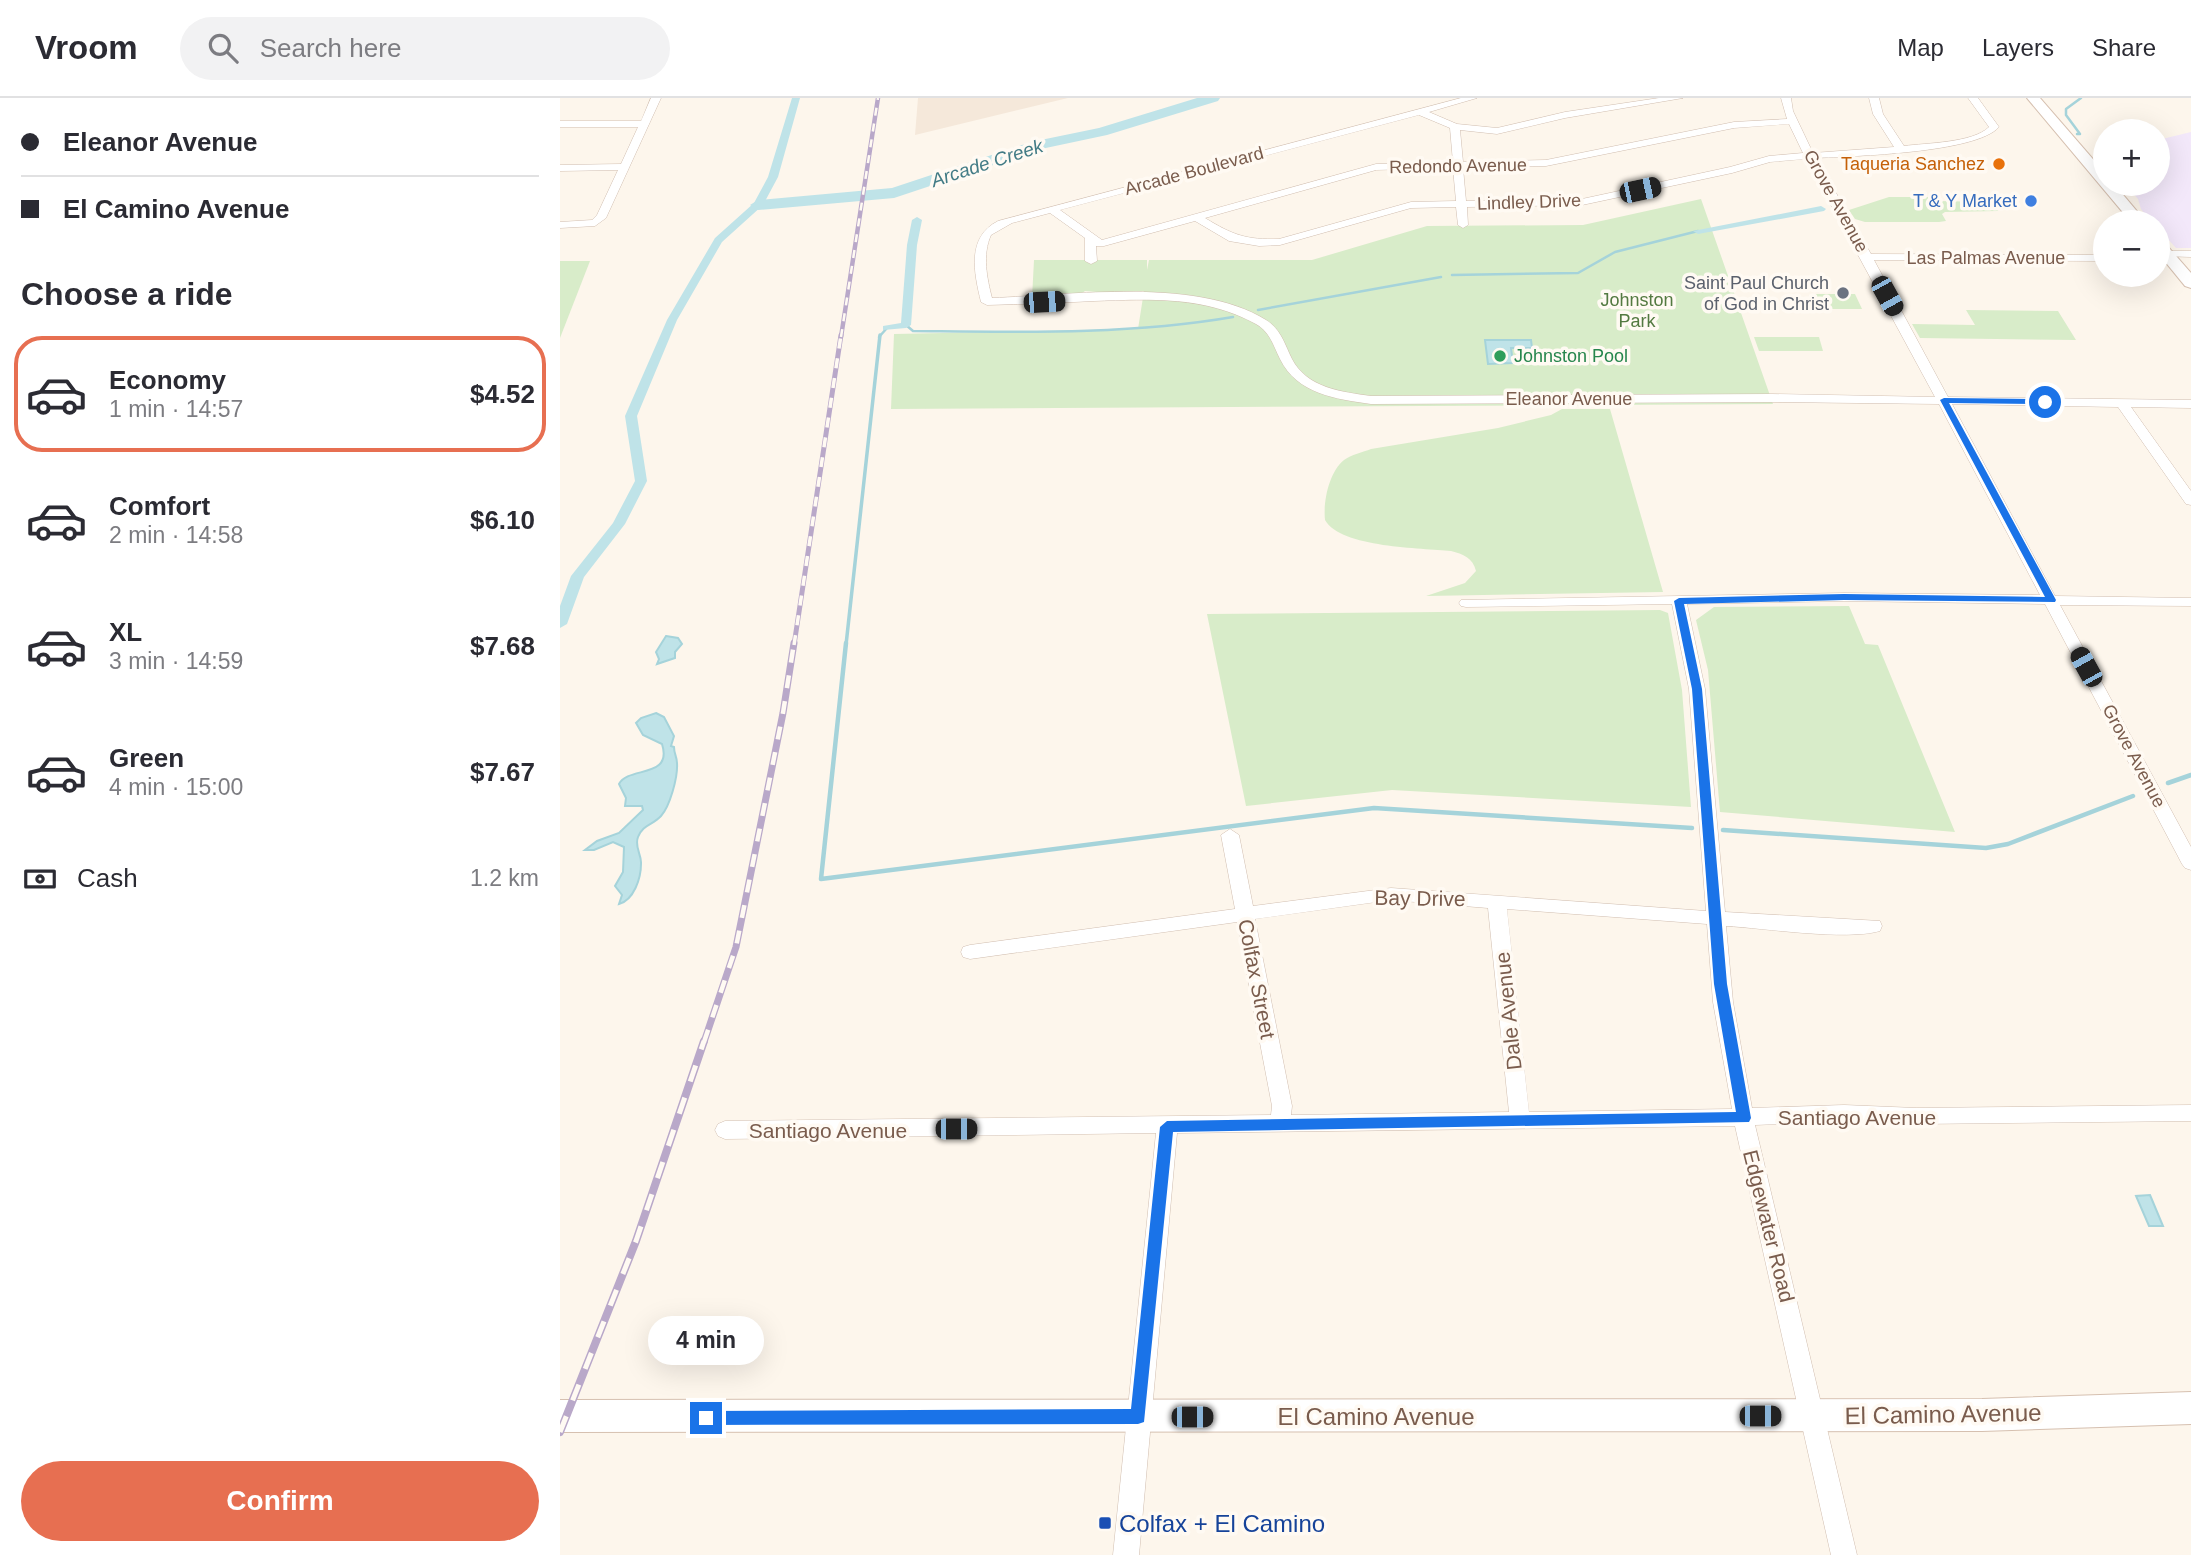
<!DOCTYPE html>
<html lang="en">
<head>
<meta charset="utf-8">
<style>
  :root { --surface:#fff; --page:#f2f2f3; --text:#2b2b33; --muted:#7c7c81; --line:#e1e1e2; --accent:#e76f51 }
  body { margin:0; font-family:Helvetica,sans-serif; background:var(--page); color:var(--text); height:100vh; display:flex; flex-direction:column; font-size:26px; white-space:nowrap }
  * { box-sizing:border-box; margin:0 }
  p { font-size:23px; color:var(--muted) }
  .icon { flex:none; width:38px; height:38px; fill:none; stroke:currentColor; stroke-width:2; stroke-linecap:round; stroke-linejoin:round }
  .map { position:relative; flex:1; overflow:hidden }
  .drawer { display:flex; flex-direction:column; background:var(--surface); width:560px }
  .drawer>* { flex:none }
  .guide { display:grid; align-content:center; height:154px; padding:0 21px; background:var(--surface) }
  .tools { position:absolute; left:1533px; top:21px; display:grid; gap:14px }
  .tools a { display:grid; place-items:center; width:77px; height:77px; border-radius:50%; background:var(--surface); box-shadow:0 7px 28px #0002; font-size:35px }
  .end { position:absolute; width:32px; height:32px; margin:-16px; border:9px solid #1a73e8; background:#fff; box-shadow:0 0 0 4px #fff }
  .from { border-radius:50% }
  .bubble { position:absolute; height:49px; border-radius:24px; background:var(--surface); box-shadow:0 7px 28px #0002; font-size:23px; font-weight:800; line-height:49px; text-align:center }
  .car { position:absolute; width:21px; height:42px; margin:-21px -10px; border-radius:9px; box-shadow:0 0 5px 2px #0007; background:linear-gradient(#222 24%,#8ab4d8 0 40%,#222 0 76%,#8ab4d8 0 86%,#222 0) }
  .guide b { display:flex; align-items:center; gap:24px; height:66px; font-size:26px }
  .guide b+b { border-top:2px solid var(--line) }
  .guide i { width:18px; height:18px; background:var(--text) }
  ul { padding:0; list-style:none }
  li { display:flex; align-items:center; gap:21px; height:116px; margin:0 14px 10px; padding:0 7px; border:4px solid transparent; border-radius:28px }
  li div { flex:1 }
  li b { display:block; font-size:26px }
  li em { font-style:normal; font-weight:800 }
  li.current { border-color:var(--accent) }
  li>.icon { width:63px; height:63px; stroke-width:1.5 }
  h2 { padding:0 21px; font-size:32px; line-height:84px }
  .pay { display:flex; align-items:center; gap:18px; height:77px; padding:0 21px; font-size:26px }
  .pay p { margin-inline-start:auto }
  .button { display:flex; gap:14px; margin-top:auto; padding:14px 21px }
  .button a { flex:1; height:80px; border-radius:42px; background:var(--accent); color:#fff; font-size:28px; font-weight:800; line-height:80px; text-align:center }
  header { display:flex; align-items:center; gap:42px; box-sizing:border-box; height:98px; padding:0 35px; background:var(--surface); border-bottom:2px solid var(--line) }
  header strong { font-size:33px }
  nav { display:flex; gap:38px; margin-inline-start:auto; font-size:24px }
  .search { width:490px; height:63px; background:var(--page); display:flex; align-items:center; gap:18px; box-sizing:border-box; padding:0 24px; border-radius:38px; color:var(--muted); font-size:26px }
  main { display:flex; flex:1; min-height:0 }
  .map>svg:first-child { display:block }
</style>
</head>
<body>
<header>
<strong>Vroom</strong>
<div class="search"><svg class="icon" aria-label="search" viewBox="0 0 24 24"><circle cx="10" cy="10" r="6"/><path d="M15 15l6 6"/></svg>Search here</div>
<nav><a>Map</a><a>Layers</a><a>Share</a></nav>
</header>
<main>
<section class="drawer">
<div class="guide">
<b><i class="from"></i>Eleanor Avenue</b>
<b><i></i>El Camino Avenue</b>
</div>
<h2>Choose a ride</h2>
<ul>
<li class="current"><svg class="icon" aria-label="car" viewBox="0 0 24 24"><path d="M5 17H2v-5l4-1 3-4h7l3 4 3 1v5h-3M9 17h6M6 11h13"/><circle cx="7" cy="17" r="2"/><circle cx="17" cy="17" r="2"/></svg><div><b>Economy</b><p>1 min · 14:57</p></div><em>$4.52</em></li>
<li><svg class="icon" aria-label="car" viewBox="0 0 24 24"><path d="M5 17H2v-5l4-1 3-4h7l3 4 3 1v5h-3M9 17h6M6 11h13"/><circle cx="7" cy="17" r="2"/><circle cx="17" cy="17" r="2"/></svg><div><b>Comfort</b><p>2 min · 14:58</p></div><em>$6.10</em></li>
<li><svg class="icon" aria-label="car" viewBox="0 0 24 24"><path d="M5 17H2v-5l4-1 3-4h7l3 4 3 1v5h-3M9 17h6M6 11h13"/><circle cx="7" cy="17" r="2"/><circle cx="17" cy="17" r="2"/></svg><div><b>XL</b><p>3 min · 14:59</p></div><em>$7.68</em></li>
<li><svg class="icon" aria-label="car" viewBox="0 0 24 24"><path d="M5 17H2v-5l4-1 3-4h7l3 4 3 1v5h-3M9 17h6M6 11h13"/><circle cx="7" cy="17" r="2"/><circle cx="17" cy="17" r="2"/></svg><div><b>Green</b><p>4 min · 15:00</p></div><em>$7.67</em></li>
</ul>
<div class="pay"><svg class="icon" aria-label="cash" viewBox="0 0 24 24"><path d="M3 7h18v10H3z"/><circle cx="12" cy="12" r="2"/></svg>Cash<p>1.2 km</p></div>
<div class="button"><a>Confirm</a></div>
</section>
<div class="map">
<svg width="1631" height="1457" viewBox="0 0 1631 1457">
  <rect width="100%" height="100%" fill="#fdf6ec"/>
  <path fill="#f5e8da" d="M358 0H508L355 37Z"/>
  <path fill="#f3e8fa" d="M1631 34V150H1616L1598 130V124H1591L1581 111 1578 101 1565 86H1598V42Z"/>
  <g fill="#d8ecc9">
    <path d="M1329 99H1374L1378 103 1431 104 1438 113 1385 114 1382 116 1386 123 1379 124H1305L1295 121 1289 112Z"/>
    <path d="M1141 101 1213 306 331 311 334 236 578 231 584 193 549 195 525 193 518 198 472 200 474 162H587V172L589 162H752L867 128 1023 127Z"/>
    <path d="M0 163H30L0 240Z"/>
    <path d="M1254 196H1295L1302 211H1261Z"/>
    <path d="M1406 212 1498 213 1516 242 1360 240 1352 226 1415 227Z"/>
    <path d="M1194 239H1259L1263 253H1199Z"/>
    <path d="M1002 311H1050L1103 494 866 498 905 485 916 473C913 460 903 456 891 453 862 450 781 450 765 422 763 404 769 374 784 362 791 357 803 354 811 351L938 330 991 317Z"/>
    <path d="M1289 508 1305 546 1318 547 1395 734 1160 714 1148 572 1136 522 1154 509Z"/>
    <path d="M1100 512 1108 515 1122 592 1131 709 832 692 686 708 647 516Z"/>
  </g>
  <g fill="#bfe3e8" stroke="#a5d3da" stroke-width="2">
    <path d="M925 242H971L972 250H951L953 265 928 266Z"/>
    <path d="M106 538 118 540 122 546 115 554V560L97 566 99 561 96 554Z"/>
    <path d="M96 615 104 619 114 638 111 648 114 649C114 656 117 659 117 665 118 679 110 708 101 718 93 727 83 726 78 739 74 749 82 757 81 766 81 780 74 802 59 806L62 797 55 788 63 774 64 749 53 744 34 752H25L37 743 59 735 83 712 82 708H65L66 700 59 686C68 668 113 681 102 646L83 637 76 625 81 620Z"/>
    <path d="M1590 1097 1603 1128H1589L1576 1098Z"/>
  </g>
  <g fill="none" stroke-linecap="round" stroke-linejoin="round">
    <g stroke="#a5d3da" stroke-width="2.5">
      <path d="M1517 36H1520L1506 17V11L1521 0"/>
      <path d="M892 177 1018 175 1055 154 1138 133"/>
      <path d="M698 212 881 179"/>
      <path d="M346 227 353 233C459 234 568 237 673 219"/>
      <path d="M319 239 327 230"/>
    </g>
    <path stroke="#a5d3da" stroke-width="3.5" d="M286 547 320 237"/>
    <g stroke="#a5d3da" stroke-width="4.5">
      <path d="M286 545 261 781 814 710 1132 730"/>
      <path d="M1608 685 1631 677"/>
      <path d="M1163 732 1426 750 1448 746 1573 698"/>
    </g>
    <g fill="#bfe3e8" fill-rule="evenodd">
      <path d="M232 0H240L218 79 203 107 162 144 117 222 77 318 87 383 65 426 24 479 7 526 0 530V508L11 478 53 425 75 383 65 318 107 222 155 140 194 105 208 79Z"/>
      <path d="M1261 108 1266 111 1264 113 1138 136 1133 133Z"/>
      <path d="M357 119 362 122 357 147 351 227 346 230 323 232V228L341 225 347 147 352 122Z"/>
    </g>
    <path fill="#bfe3e8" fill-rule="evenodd" d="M637 0H660L658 3 547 37 481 51 334 100 198 112 190 107 198 102 332 90 471 44 539 30Z"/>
    <g stroke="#d1beb0" stroke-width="1">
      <g id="minor">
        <path d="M91 0H101L46 120 35 128 0 130V124L32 122 37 117 58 72 0 73V67L61 66 78 29H0V23H81Z"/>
        <path d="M901 0H917L869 14 897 26 937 30 1005 14 1099 0H1123L1005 20 937 36 900 32 903 64 986 62 1174 24 1227 21 1221 0H1231L1233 13 1253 55 1334 49 1313 16 1309 0H1319L1323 16 1344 48C1366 45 1413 45 1429 29L1408 0H1418L1439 29C1416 55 1294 58 1256 60L1311 156 1545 157V163L1314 162 1388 299 1631 302V310L1571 309 1631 393V407L1626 406 1558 309 1392 306 1495 498 1631 500V508L1500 507 1631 749V772L1625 770 1622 766 1485 506 1284 503 1127 506 1145 591 1165 814 1320 823 1322 828 1320 833C1285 843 1204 830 1166 828L1173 904 1192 1010 1284 1007 1356 1010 1631 1007V1023L1356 1026 1284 1023 1195 1027 1297 1457H1271L1175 1028 617 1035 579 1457H553L596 1035 165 1041 158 1038 155 1032 158 1026 165 1023 711 1017 712 1008 677 824 410 861 403 859 401 854 403 849 410 847 675 811 661 737 670 731 679 737 693 808 831 790 1146 813 1129 591 1112 506 906 509 901 508 899 505 901 502 1284 495 1480 497 1379 306 1212 304 811 306C776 301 737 296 720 261 713 247 710 234 696 226 645 198 591 201 534 203 498 205 463 206 427 207L421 204C414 175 406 139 438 123ZM859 17 890 30 893 64 816 66 542 142 500 112ZM1229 26 1243 55 1209 58 1170 69 1022 101 906 103 903 70 986 68 1174 30ZM1246 61 1375 299 1212 296 811 298C782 294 747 290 732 261 725 247 721 231 706 222 637 179 512 197 432 200 427 180 422 157 431 137L452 125 490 115 525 140V163L531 166 537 163 536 148H544L635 123 669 143 699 148 720 147 851 110 896 109 898 127 903 130 908 127 907 109 1022 107 1172 75 1210 64ZM893 70 896 103 851 104 719 141C686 142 673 137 645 120L816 72ZM831 802 928 810 949 1014 731 1017 732 1008 695 821ZM947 811 1147 826 1153 904 1172 1011 969 1014Z"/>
        <path d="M1606 153H1631V159L1602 158 1600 156Z"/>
      </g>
    </g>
    <g stroke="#d6c0b0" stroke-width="2">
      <g id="secondary">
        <path d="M1467 0H1480L1545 75V86H1554L1586 124H1571Z"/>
        <path d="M1598 141 1603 143 1631 175V190L1625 188 1598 155Z"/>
        <path d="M1631 1294V1326L1422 1333 0 1334V1302L1422 1301Z"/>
      </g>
    </g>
    <use href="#minor" fill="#fff" fill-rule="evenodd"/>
    <use href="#secondary" fill="#fff" fill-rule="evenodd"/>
    <g stroke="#b9a8c9" stroke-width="4.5">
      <path id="rail-far3" d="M281 239 318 0"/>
    </g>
    <g stroke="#b9a8c9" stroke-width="5">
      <path id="rail-far2" d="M234 547 281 237"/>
    </g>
    <g stroke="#b9a8c9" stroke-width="7">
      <path id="rail-far1" d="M144 944 176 849 223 615 234 545"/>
    </g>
    <g stroke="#b9a8c9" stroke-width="8">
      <path id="rail" d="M0 1334 76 1143 144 943"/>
    </g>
    <use href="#rail-far3" stroke="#fffaf3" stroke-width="2.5" stroke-dasharray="8" stroke-linecap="butt"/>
    <use href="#rail-far2" stroke="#fffaf3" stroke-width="3.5" stroke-dasharray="10" stroke-linecap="butt"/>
    <use href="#rail-far1" stroke="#fffaf3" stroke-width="4.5" stroke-dasharray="13" stroke-linecap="butt"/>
    <use href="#rail" stroke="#fffaf3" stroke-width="5" stroke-dasharray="17" stroke-linecap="butt"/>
  </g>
  <path fill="#1a73e8" d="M1384 300 1485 301 1490 304 1485 306 1389 305 1496 502 1495 504 1284 502 1124 506 1142 591 1167 886 1191 1020 1189 1024 613 1034 584 1324 578 1326 146 1327 141 1325 139 1320 141 1315 146 1313 571 1311 600 1029 607 1023 1176 1014 1154 886 1132 591 1114 503 1119 500 1284 496 1485 499 1380 302Z"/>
  <circle fill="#e8710a" stroke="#fffaf3" stroke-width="2.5" cx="1439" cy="66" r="7"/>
  <circle fill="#3f7fe0" stroke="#fffaf3" stroke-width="2.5" cx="1471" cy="103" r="7"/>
  <circle fill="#6b7280" stroke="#fffaf3" stroke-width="2.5" cx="1283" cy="195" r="7"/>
  <circle fill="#2e9e5b" stroke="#fffaf3" stroke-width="2.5" cx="940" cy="258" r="7"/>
  <rect fill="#1a4fb4" stroke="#fffaf3" stroke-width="2.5" x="538" y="1418" width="14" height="14" rx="3.5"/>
  <g text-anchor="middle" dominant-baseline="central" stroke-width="7" stroke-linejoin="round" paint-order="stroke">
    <g font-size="18" fill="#c56008" stroke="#fffaf3" text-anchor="end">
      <text x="1425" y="66">Taqueria Sanchez</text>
    </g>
    <g font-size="18" fill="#7a5c4d" stroke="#fffaf3">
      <text transform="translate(898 68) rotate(-1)">Redondo Avenue</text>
      <text transform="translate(634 73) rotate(-15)">Arcade Boulevard</text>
      <text transform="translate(1276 103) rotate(61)">Grove Avenue</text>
      <text transform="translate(969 104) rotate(-2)">Lindley Drive</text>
      <text x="1426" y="160">Las Palmas Avenue</text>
      <text x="1009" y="301">Eleanor Avenue</text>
      <text transform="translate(1574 658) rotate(62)">Grove Avenue</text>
    </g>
    <g font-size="18" fill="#366cbe" stroke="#fffaf3" text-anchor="end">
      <text x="1457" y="103">T &amp; Y Market</text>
    </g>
    <g font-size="18" fill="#5b616d" stroke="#fffaf3" text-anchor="end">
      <text x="1269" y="185">Saint Paul Church<tspan x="1269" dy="21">of God in Christ</tspan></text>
    </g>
    <g font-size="18" fill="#537a41" stroke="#fffaf3">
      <text x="1077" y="202">Johnston<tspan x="1077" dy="21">Park</tspan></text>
    </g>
    <g font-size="18" fill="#27864d" stroke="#fffaf3" text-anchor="start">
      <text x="954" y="258">Johnston Pool</text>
    </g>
    <g font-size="19" font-style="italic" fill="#437c86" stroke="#fffaf3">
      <text transform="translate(427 65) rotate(-18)">Arcade Creek</text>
    </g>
    <g font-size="21" fill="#7a5c4d" stroke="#fffaf3">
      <text transform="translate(860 800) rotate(1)">Bay Drive</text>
      <text transform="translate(697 881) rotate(79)">Colfax Street</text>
      <text transform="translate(948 913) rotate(-96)">Dale Avenue</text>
      <text x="1297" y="1019">Santiago Avenue</text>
      <text x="268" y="1032">Santiago Avenue</text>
      <text transform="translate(1209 1128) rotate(76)">Edgewater Road</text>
    </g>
    <g font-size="24" fill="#7a5c4d" stroke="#fffaf3">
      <text transform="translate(1383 1316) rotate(-1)">El Camino Avenue</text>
      <text x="816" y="1318">El Camino Avenue</text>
    </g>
    <g font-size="24" fill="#164399" stroke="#fffaf3" text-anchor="start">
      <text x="559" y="1425">Colfax + El Camino</text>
    </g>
  </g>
</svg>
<div class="tools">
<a>+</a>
<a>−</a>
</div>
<i class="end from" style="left:1485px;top:304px"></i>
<i class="end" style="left:146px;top:1320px"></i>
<div class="bubble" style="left:88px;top:1218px;width:116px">4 min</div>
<i class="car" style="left:1080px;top:92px;rotate:78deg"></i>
<i class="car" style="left:1327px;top:198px;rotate:151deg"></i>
<i class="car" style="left:484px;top:204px;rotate:87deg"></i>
<i class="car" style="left:1526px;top:569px;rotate:331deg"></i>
<i class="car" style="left:396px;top:1031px;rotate:90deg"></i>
<i class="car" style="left:1200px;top:1318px;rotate:90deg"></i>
<i class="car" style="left:632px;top:1319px;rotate:90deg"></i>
</div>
</main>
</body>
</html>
